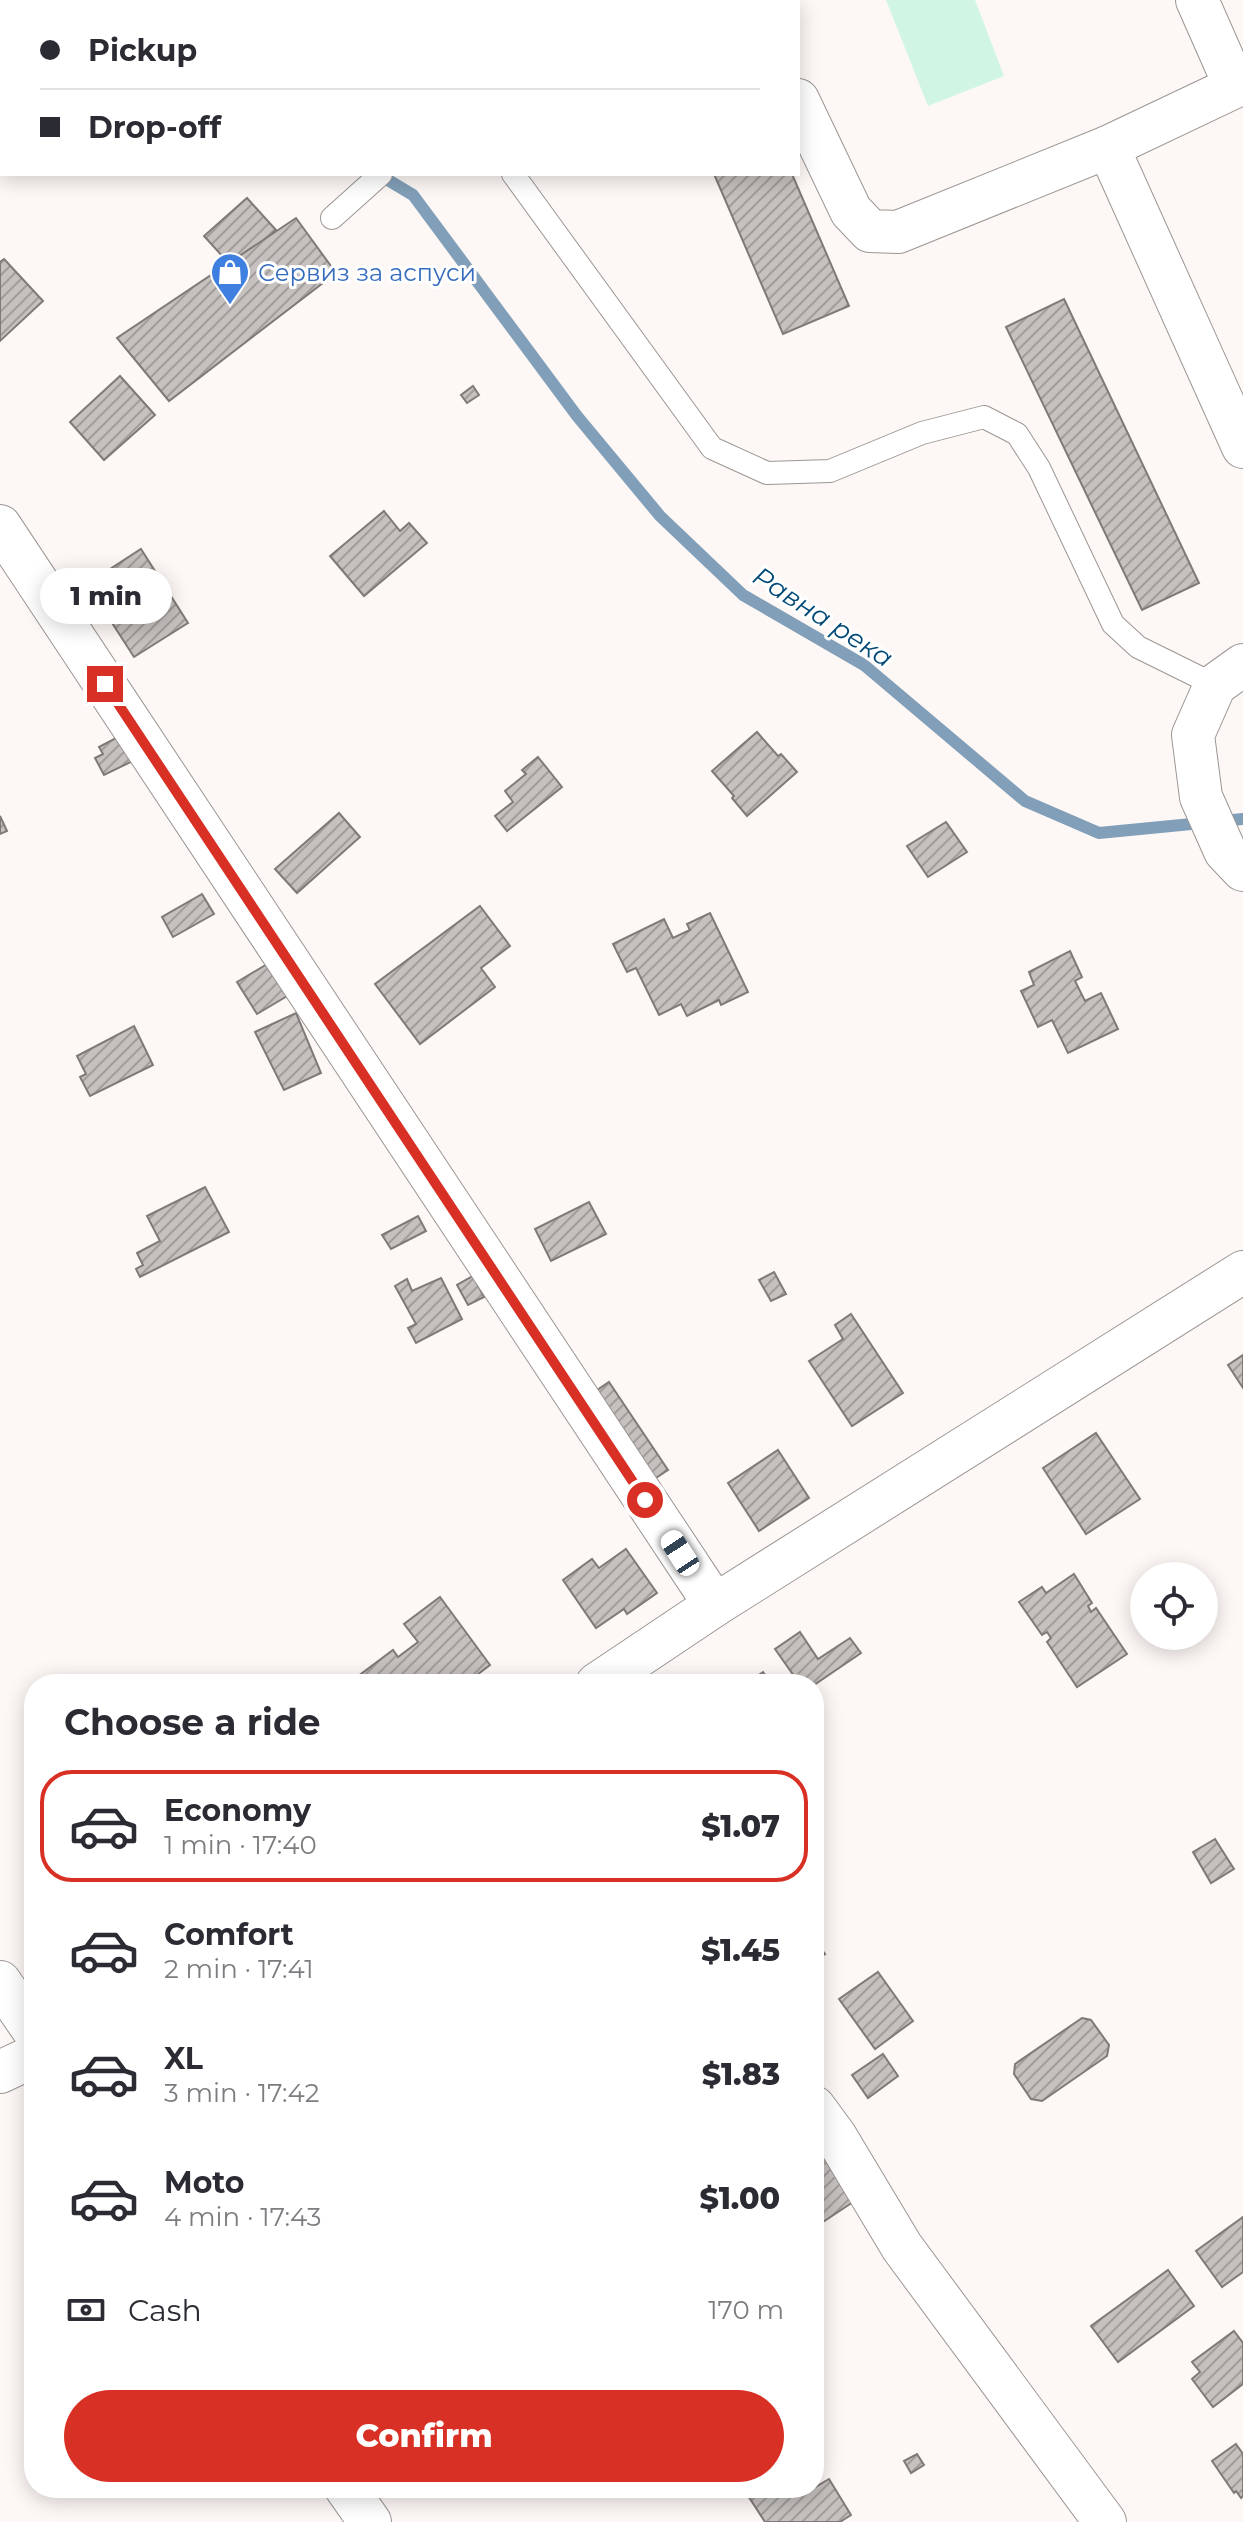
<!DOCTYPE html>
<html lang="en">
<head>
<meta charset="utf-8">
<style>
  :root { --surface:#fff; --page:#f7f7f7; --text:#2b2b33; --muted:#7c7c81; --line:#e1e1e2; --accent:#d93025 }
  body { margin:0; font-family:Montserrat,sans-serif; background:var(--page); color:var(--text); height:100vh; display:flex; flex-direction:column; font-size:30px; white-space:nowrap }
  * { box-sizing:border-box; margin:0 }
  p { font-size:26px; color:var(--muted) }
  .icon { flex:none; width:44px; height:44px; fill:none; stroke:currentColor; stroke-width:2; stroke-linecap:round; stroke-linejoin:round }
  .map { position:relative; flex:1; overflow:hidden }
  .panel { position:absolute; left:24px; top:1674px; width:800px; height:824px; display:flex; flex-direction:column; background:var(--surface); border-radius:32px; box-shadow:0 4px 20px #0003 }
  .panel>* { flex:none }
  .hud { position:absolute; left:0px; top:0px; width:800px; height:176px; box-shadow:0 4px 20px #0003; display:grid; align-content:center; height:176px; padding:0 40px; background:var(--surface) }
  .fabs { position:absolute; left:1130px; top:1562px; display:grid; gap:16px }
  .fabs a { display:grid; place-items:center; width:88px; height:88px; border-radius:50%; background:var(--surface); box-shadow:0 4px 20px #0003; font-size:40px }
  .end { position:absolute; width:36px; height:36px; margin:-18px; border:10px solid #d93025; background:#fff; box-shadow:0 0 0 4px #fff }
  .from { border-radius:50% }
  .bubble { position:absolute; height:56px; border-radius:28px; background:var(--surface); box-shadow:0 4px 20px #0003; font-size:26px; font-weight:800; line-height:56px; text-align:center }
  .car { position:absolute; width:24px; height:48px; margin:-24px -12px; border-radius:10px; box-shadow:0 0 6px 2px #0007; background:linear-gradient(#fff 24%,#345 0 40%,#fff 0 76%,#345 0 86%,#fff 0) }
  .hud b { display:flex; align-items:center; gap:28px; height:76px; font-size:30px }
  .hud b+b { border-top:2px solid var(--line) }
  .hud i { width:20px; height:20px; background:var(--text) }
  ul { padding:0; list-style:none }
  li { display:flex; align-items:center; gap:24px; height:112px; margin:0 16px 12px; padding:0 24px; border:4px solid transparent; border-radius:32px }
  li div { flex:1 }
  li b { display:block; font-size:30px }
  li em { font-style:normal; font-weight:800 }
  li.current { border-color:var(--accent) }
  li>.icon { width:72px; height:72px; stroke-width:1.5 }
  h2 { padding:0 40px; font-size:36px; line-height:96px }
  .pay { display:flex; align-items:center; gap:20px; height:88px; padding:0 40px; font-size:30px }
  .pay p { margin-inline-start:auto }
  .primary-button { display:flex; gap:16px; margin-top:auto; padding:16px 40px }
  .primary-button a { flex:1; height:92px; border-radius:48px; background:var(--accent); color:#fff; font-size:32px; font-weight:800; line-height:92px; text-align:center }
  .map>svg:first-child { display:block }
</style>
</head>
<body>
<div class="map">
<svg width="1243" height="2522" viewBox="0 0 1243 2522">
  <defs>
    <pattern id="building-hatch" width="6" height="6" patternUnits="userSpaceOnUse" patternTransform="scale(2)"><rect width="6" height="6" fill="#c6c1be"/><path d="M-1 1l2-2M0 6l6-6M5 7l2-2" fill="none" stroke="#a19d9b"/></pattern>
  </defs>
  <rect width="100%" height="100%" fill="#fdf8f5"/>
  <path fill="#d0f6e3" d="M886 0H975L1004 76 928 106Z"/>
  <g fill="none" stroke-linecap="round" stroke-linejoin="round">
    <g stroke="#829fb9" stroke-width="12">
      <path d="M0 106H2"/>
      <path d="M378 174 413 195 577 416 660 516 743 595 864 665 1025 801 1099 833 1243 819"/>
    </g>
  </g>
  <g fill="url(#building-hatch)" stroke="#7f7a77" stroke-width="2">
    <path d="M624 0H709L710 2H625Z"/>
    <path d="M714 174H792L849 306 783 334Z"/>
    <path d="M247 198 276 230 234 269 204 236Z"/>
    <path d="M296 218 336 273 169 401 117 338Z"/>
    <path d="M4 259 43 301 0 341V262Z"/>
    <path d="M1064 299 1199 583 1142 610 1006 327Z"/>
    <path d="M120 376 155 415 104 460 70 422Z"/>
    <path d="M473 386 479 395 467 403 461 395Z"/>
    <path d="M384 511 400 531 409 523 427 543 364 596 330 556Z"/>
    <path d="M141 549 188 623 134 657 87 584Z"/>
    <path d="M757 732 778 756 781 754 797 772 747 816 732 798 734 796 712 771Z"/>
    <path d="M116 738 120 745 132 740 141 757 104 775 95 758 103 754 99 747Z"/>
    <path d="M538 757 562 787 507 831 495 816 513 802 505 791 526 774 522 770Z"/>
    <path d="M339 813 360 837 297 893 275 869Z"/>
    <path d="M0 816 7 831 0 834Z"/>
    <path d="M946 822 967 852 928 877 907 846Z"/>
    <path d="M202 894 214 914 173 937 162 917Z"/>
    <path d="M480 906 510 946 481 968 495 987 420 1044 375 984Z"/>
    <path d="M710 913 748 992 721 1005 719 1000 687 1016 681 1004 659 1015 636 968 627 972 613 944 664 919 673 938 690 930 687 924Z"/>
    <path d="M1070 951 1082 977 1075 981 1085 1001 1101 993 1118 1029 1068 1053 1052 1020 1038 1027 1021 991 1034 985 1029 972Z"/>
    <path d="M274 960 294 992 257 1014 237 982Z"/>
    <path d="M296 1013 321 1073 284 1090 255 1032Z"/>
    <path d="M134 1026 153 1065 90 1096 80 1077 86 1074 77 1056Z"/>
    <path d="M205 1187 229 1232 140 1277 136 1269 143 1265 137 1253 160 1241 147 1216Z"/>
    <path d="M589 1202 606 1234 551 1261 535 1229Z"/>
    <path d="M418 1216 426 1231 391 1249 382 1235Z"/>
    <path d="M774 1272 786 1294 771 1301 759 1280Z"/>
    <path d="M473 1276 484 1297 468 1305 457 1285Z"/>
    <path d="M441 1278 462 1319 416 1343 408 1328 416 1324 395 1286 407 1279 412 1291Z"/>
    <path d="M851 1314 903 1393 852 1426 809 1361 843 1339 835 1325Z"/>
    <path d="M1243 1355V1388L1228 1365Z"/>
    <path d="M609 1382 668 1470 642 1487 584 1399Z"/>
    <path d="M1096 1433 1140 1499 1086 1534 1043 1468Z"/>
    <path d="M778 1450 809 1498 759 1531 728 1483Z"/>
    <path d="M626 1549 657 1593 627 1614 624 1609 596 1628 563 1580 592 1559 599 1568Z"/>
    <path d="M1074 1574 1092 1603 1088 1606 1091 1612 1096 1608 1127 1654 1077 1687 1047 1642 1051 1638 1047 1632 1042 1635 1019 1602 1042 1587 1046 1593Z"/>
    <path d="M440 1597 490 1665 465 1684H449L445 1678 436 1684H363L357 1677 393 1650 398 1657 418 1642 404 1624Z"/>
    <path d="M800 1632 818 1659 850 1638 861 1653 814 1685 782 1684 794 1676 775 1649Z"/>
    <path d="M763 1672 772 1684H748L747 1683Z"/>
    <path d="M1215 1839 1234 1869 1211 1883 1193 1852Z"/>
    <path d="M814 1939 825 1954 814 1962Z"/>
    <path d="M878 1972 913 2021 875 2049 839 1999Z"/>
    <path d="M1082 2018 1091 2020 1109 2045 1107 2056 1042 2101 1031 2099 1014 2074 1015 2064Z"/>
    <path d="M883 2054 898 2076 868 2098 852 2075Z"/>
    <path d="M824 2158 853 2202 814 2228V2165Z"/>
    <path d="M1243 2217V2272L1222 2287 1196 2251Z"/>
    <path d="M1168 2270 1194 2306 1118 2362 1091 2326Z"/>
    <path d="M1234 2331 1243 2343V2384L1213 2407 1192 2379 1200 2372 1192 2362Z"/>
    <path d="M1236 2444 1243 2454V2496L1241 2498 1236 2491 1234 2493 1212 2461Z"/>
    <path d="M917 2454 924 2465 911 2473 904 2461Z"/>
    <path d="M829 2479 851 2515 840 2522H765L743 2488 812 2489Z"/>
  </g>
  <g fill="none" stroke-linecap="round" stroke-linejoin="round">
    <g stroke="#9b9693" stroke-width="24">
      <g id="lane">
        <path d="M489 0 490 2"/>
        <path d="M513 174 712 448 767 473 830 471 922 433 984 417 1017 434 1039 468 1113 624 1138 647 1215 685"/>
        <path d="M332 218 381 174"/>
      </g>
    </g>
    <g stroke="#9b9693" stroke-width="44">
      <g id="street">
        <path d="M750 0 751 2"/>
        <path d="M1197 0 1235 86"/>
        <path d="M798 100 851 211 870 231 898 232 1108 147 1243 83"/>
        <path d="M1108 147 1243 447"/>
        <path d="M0 526 715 1605"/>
        <path d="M1243 665 1215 685 1193 735 1201 797 1225 851 1243 870"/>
        <path d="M597 1684 715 1605 1243 1272"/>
        <path d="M0 1982 34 2031"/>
        <path d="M0 2072 34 2056"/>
        <path d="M814 2107 836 2137 902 2247 1105 2522"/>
        <path d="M346 2488 370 2522"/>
      </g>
    </g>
    <use href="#lane" stroke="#fff" stroke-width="22"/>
    <use href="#street" stroke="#fff" stroke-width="42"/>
  </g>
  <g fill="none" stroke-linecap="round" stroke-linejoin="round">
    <path stroke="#d93025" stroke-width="10" d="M105 684 645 1500"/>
  </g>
  <defs>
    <g id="shop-pin" transform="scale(2)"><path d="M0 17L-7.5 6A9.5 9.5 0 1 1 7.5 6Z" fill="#3f7fe0" stroke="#fff"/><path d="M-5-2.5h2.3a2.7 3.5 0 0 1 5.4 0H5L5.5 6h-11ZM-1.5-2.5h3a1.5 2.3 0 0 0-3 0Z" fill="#fff"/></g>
  </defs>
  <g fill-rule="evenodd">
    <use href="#shop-pin" x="230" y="272"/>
  </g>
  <g text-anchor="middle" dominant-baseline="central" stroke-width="6" stroke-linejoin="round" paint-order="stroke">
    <g font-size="24" fill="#366cbe" stroke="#fff" text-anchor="start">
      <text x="258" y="272">Сервиз за аспуси</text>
    </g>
    <g font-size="26" font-style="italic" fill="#004976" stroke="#fff">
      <text transform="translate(823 617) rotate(33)">Равна река</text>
    </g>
  </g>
</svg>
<div class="fabs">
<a><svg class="icon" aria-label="locate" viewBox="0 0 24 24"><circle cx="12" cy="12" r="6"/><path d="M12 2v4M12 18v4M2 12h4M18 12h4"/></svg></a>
</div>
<i class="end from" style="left:645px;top:1500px"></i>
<i class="end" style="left:105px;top:684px"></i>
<div class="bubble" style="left:40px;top:568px;width:132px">1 min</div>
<i class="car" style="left:680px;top:1553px;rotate:327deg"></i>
<div class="hud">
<b><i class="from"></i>Pickup</b>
<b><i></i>Drop-off</b>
</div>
<section class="panel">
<h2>Choose a ride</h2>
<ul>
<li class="current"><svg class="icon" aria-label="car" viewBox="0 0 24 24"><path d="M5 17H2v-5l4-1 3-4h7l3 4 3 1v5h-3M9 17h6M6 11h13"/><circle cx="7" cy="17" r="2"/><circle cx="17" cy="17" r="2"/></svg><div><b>Economy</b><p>1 min · 17:40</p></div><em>$1.07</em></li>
<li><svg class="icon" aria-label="car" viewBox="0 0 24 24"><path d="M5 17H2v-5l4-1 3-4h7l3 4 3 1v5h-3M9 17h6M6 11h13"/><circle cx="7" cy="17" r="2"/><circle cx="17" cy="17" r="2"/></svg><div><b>Comfort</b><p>2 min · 17:41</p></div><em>$1.45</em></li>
<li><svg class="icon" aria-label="car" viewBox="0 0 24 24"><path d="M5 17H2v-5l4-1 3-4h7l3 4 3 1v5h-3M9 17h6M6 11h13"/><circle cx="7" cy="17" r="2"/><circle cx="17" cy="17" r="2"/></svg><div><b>XL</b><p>3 min · 17:42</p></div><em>$1.83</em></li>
<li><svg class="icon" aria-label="car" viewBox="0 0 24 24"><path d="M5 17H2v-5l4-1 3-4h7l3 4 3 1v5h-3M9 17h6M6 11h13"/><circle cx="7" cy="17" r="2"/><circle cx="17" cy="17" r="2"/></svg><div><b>Moto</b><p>4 min · 17:43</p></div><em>$1.00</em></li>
</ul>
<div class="pay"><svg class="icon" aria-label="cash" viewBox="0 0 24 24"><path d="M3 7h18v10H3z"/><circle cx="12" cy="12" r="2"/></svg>Cash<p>170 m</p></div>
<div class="primary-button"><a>Confirm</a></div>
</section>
</div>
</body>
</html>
